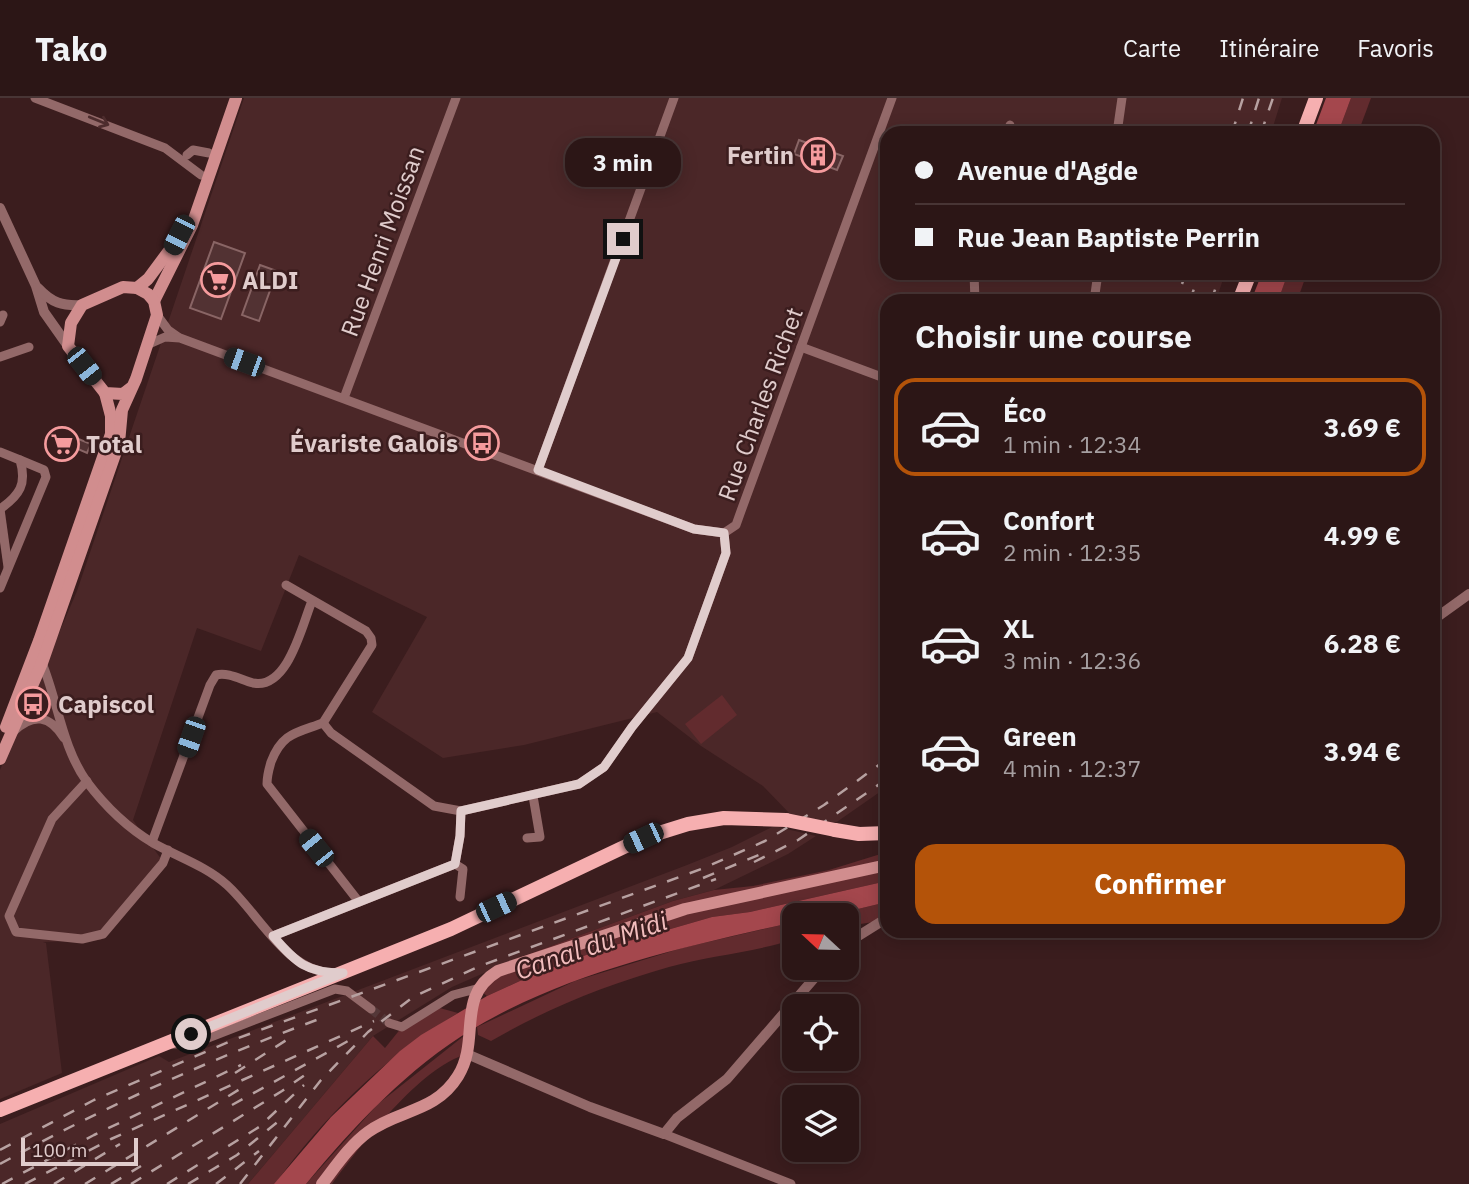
<!DOCTYPE html>
<html lang="fr">
<head>
<meta charset="utf-8">
<style>
  :root { --surface:#2c1616; --page:#341f1f; --text:#f1f3f6; --muted:#a69fa1; --line:#483535; --accent:#b45309 }
  body { margin:0; font-family:"IBM Plex Sans",sans-serif; background:var(--page); color:var(--text); height:100vh; display:flex; flex-direction:column; font-size:26px; white-space:nowrap }
  * { box-sizing:border-box; margin:0 }
  p { font-size:23px; color:var(--muted) }
  .icon { flex:none; width:38px; height:38px; fill:none; stroke:currentColor; stroke-width:2; stroke-linecap:round; stroke-linejoin:round }
  .map { position:relative; flex:1; overflow:hidden }
  .sheet { position:absolute; left:880px; top:196px; width:560px; height:644px; display:flex; flex-direction:column; background:var(--surface); border-radius:21px; box-shadow:0 4px 18px #0003,0 0 0 2px var(--line) }
  .sheet>* { flex:none }
  .banner { position:absolute; left:880px; top:28px; width:560px; height:154px; border-radius:21px; box-shadow:0 4px 18px #0003,0 0 0 2px var(--line); display:grid; align-content:center; height:154px; padding:0 35px; background:var(--surface) }
  .needle { width:46px; rotate:292deg }
  .controls { position:absolute; left:782px; top:805px; display:grid; gap:14px }
  .controls a { display:grid; place-items:center; width:77px; height:77px; border-radius:14px; background:var(--surface); box-shadow:0 4px 18px #0003,0 0 0 2px var(--line); font-size:35px }
  .scale { position:absolute; left:21px; bottom:18px; width:117px; box-sizing:border-box; padding-left:7px; border:4px solid #e0cccc; border-top:0; font-size:19px; line-height:24px; white-space:nowrap; color:#e0cccc; -webkit-text-stroke:5px #3b1d1e; paint-order:stroke }
  .end { position:absolute; width:32px; height:32px; margin:-16px; border:9px solid #e0cccc; background:#111; box-shadow:0 0 0 4px #111 }
  .from { border-radius:50% }
  .bubble { position:absolute; height:49px; border-radius:21px; background:var(--surface); box-shadow:0 4px 18px #0003,0 0 0 2px var(--line); font-size:23px; font-weight:700; line-height:49px; text-align:center }
  .car { position:absolute; width:21px; height:42px; margin:-21px -10px; border-radius:9px; box-shadow:0 0 5px 2px #0007; background:linear-gradient(#222 24%,#8ab4d8 0 40%,#222 0 76%,#8ab4d8 0 86%,#222 0) }
  .banner b { display:flex; align-items:center; gap:24px; height:66px; font-size:26px }
  .banner b+b { border-top:2px solid var(--line) }
  .banner i { width:18px; height:18px; background:var(--text) }
  ul { padding:0; list-style:none }
  li { display:flex; align-items:center; gap:21px; height:98px; margin:0 14px 10px; padding:0 21px; border:4px solid transparent; border-radius:21px }
  li div { flex:1 }
  li b { display:block; font-size:26px }
  li em { font-style:normal; font-weight:700 }
  li.on { border-color:var(--accent) }
  li>.icon { width:63px; height:63px; stroke-width:1.5 }
  h2 { padding:0 35px; font-size:32px; line-height:84px }
  .cta { display:flex; gap:14px; margin-top:auto; padding:14px 35px }
  .cta a { flex:1; height:80px; border-radius:21px; background:var(--accent); color:#fff; font-size:28px; font-weight:700; line-height:80px; text-align:center }
  header { display:flex; align-items:center; gap:42px; box-sizing:border-box; height:98px; padding:0 35px; background:var(--surface); border-bottom:2px solid var(--line) }
  header strong { font-size:33px }
  nav { display:flex; gap:38px; margin-inline-start:auto; font-size:24px }
  .map>svg:first-child { display:block }
</style>
</head>
<body>
<header>
<strong>Tako</strong>
<nav><a>Carte</a><a>Itinéraire</a><a>Favoris</a></nav>
</header>
<div class="map">
<svg width="1469" height="1086" viewBox="0 0 1469 1086">
  <rect width="100%" height="100%" fill="#3b1d1e"/>
  <g fill="#4b2728">
    <path d="M244 0H1282L1271 35H887V175H1225L1216 203H887V689L831 728 791 717 763 688 701 648 657 614 524 647 443 660 372 614 427 519 299 457 261 553 197 530 133 722 164 765 101 842 43 844 46 845 62 975 0 1001V672L77 493Z"/>
    <path d="M774 728 816 738 788 756 714 792 673 803 521 859 452 889 373 938 248 1086H0V1026L159 958 169 964 687 767 732 749Z"/>
  </g>
  <g fill="#622b2e">
    <path d="M1351 0H1371L1358 35H1338Z"/>
    <path d="M1288 175H1307L1297 203H1278Z"/>
    <path d="M722 597 737 617 701 646 685 626Z"/>
    <path d="M887 754V783L750 814 712 819 605 850 535 876 487 898 481 893 521 859 673 803 714 792 753 788 829 772Z"/>
    <path d="M887 804V822L847 828V817H833Z"/>
    <path d="M794 824V841C753 855 711 857 669 869 606 887 548 910 491 943L478 937 477 929 575 883 682 850Z"/>
    <path d="M436 909 458 915C386 958 324 1018 275 1086H248L373 938 385 950 402 929Z"/>
    <path d="M465 937 467 956C420 969 361 1047 332 1086H306L378 1006Z"/>
  </g>
  <g fill="#a4474d">
    <path d="M1326 0H1351L1338 35H1313Z"/>
    <path d="M1262 175H1288L1278 203H1251Z"/>
    <path d="M887 783V804L833 817H794V824C685 849 570 873 473 931 408 970 354 1028 306 1086H274L331 1019 400 953 421 937 487 898 535 876 605 850 712 819 750 814Z"/>
  </g>
  <g fill="#523233" stroke="#896565" stroke-width="2">
    <path d="M799 42 843 58 837 72 794 56Z"/>
    <path d="M214 144 245 155 221 221 190 210Z"/>
    <path d="M260 167 277 173 259 223 242 217Z"/>
    <path d="M56 332 91 346 87 355 69 347 65 357 59 355 62 348 52 344Z"/>
  </g>
  <g fill="none" stroke-linecap="round" stroke-linejoin="round">
    <path stroke="#543738" stroke-width="9" stroke-dasharray="9 4.5" stroke-linecap="butt" d="M371 911 389 925"/>
    <g stroke="#936969" stroke-width="9">
      <path d="M35 0 165 50 201 77"/>
      <path d="M1008 35 1010 27"/>
      <path d="M1117 35 1122 0"/>
      <path d="M187 57 193 52 209 55"/>
      <path d="M974 175 975 203"/>
      <path d="M1094 203 1098 175"/>
      <path d="M157 217 168 232 178 239"/>
      <path d="M0 224 3 217"/>
      <path d="M147 247 165 239 180 240 694 431 724 435 736 427 741 413 892 0"/>
      <path d="M801 249 887 281"/>
      <path d="M0 259 29 249"/>
      <path d="M344 300 456 0"/>
      <path d="M0 354 20 362C27 386 20 397 0 411"/>
      <path d="M538 372 674 0"/>
      <path d="M0 411 8 469"/>
      <path d="M286 487 366 533 371 540 372 547 323 625"/>
      <path d="M0 490 46 379 44 372 20 362"/>
      <path d="M42 565C58 604 62 649 87 684 105 708 128 730 153 745 178 759 206 768 227 787 260 817 286 874 334 875"/>
      <path d="M323 625 331 635 434 708 461 713 579 686 604 669 632 629 688 560 726 455 724 435"/>
      <path d="M323 625C296 635 282 635 271 664 269 671 267 677 267 686L359 804"/>
      <path d="M14 633C33 615 50 617 64 640"/>
      <path d="M87 683 52 721 9 818 16 834 82 841 103 836 163 765 168 752"/>
      <path d="M527 740 540 739 533 698"/>
      <path d="M152 744 210 587 216 577C229 574 241 582 253 585 288 592 302 527 312 503"/>
      <path d="M455 766 463 771 460 799"/>
      <path d="M273 838 455 766 460 738 461 713"/>
      <path d="M389 925 402 929 453 897 476 891"/>
      <path d="M173 946 195 945 335 891 347 893 371 911"/>
      <path d="M664 1036 791 1086"/>
    </g>
    <g stroke="#936969" stroke-width="10">
      <path d="M0 110 36 188 44 214 68 248"/>
      <path d="M38 190C52 205 62 208 82 207"/>
      <path d="M1433 522 1469 496"/>
      <path d="M847 845 887 820"/>
      <path d="M467 956 590 1009 664 1036 677 1020 727 981 823 870"/>
    </g>
    <g stroke="#d18d8e" stroke-width="12">
      <path d="M137 190 148 181 177 142"/>
      <path d="M154 203 192 127 236 0"/>
      <path d="M6 629 39 543 111 336V318L105 295"/>
      <path d="M0 661 42 565 119 345 122 312 136 281 157 217 154 203 148 196 137 190 123 189 82 207 71 225 68 248 105 295 123 296 132 289"/>
      <path d="M322 1086C336 1068 350 1047 368 1034 399 1011 435 1015 458 978 481 941 455 899 498 873L685 811 887 767"/>
    </g>
    <g stroke="#f6afb0" stroke-width="14">
      <path d="M1303 35 1316 0"/>
      <path d="M1239 203 1250 175"/>
      <path d="M835 732 859 736 887 735"/>
      <path d="M0 1012 451 831 643 740 688 726 724 720 786 722"/>
    </g>
    <g stroke="#b7a1a1" stroke-width="2.5" stroke-dasharray="12 12" stroke-linecap="butt">
      <path d="M1232 35 1243 0"/>
      <path d="M1248 35 1259 0"/>
      <path d="M1261 35 1273 0"/>
      <path d="M1182 186 1186 175"/>
      <path d="M1190 203 1199 175"/>
      <path d="M1211 203 1221 175"/>
      <path d="M754 764 798 742 887 681"/>
      <path d="M703 780 761 756"/>
      <path d="M235 975 288 941"/>
      <path d="M232 1007 348 943"/>
      <path d="M0 1052 94 1002 233 942 704 770 765 743 824 707 887 661"/>
      <path d="M0 1066C104 1009 211 961 322 920"/>
      <path d="M2 1086 94 1037 241 967"/>
      <path d="M25 1086 111 1041 374 923"/>
      <path d="M54 1086 120 1046"/>
      <path d="M85 1086 240 991"/>
      <path d="M111 1086 141 1068"/>
      <path d="M131 1086 282 993 312 972"/>
      <path d="M167 1086 259 1029 304 987"/>
      <path d="M188 1086 237 1057 280 1022"/>
      <path d="M216 1086 259 1053"/>
      <path d="M240 1086 321 982 368 934 413 899 480 868 716 781"/>
    </g>
    <path stroke="#f6afb0" stroke-width="14" d="M786 722 835 732"/>
  </g>
  <defs><path id="oneway-shaft" d="M-6 0H5M1.5-3L5.5 0L1.5 3" fill="none" stroke-width="1.6" stroke-linecap="round" stroke-linejoin="round" transform="scale(1.75)"/></defs>
  <use stroke="#4d2c2d" href="#oneway-shaft" transform="translate(99 23) rotate(22)"/>
  <g fill="none" stroke-linecap="round" stroke-linejoin="round">
    <path stroke="#e0cccc" stroke-width="9" d="M191 936 343 875C307 875 296 865 273 838L455 766 460 738 461 713 579 686 604 669 632 629 688 560 726 455 724 435 694 431 538 372 623 141"/>
  </g>
  <defs>
    <g id="building-ring" transform="scale(1.75)"><circle r="9.5" fill="#3b1d1e" stroke="#f59b9d" stroke-width="1.5"/><path d="M-4-6H4V6H1V3H-1V6H-4ZM-2.5-4.3h1.7v1.8h-1.7ZM.8-4.3h1.7v1.8H.8ZM-2.5-1h1.7V.8h-1.7ZM.8-1h1.7V.8H.8Z" fill="#f59b9d"/></g>
    <g id="supermarket-ring" transform="scale(1.75)"><circle r="9.5" fill="#3b1d1e" stroke="#f59b9d" stroke-width="1.5"/><path d="M-6-5.5h2.5l.6 2H6L4.5 2H-2.5L-4.4-4H-6ZM-1.5 3.2a1.3 1.3 0 1 0 .1 0ZM3 3.2a1.3 1.3 0 1 0 .1 0Z" fill="#f59b9d"/></g>
    <g id="bus-ring" transform="scale(1.75)"><circle r="9.5" fill="#3b1d1e" stroke="#f59b9d" stroke-width="1.5"/><path d="M-5-6H5V4H4V6H2V4H-2V6H-4V4H-5ZM-3.5-4V0h7V-4ZM-3.5 1.2v1.5H-2V1.2ZM2 1.2v1.5H3.5V1.2Z" fill="#f59b9d"/></g>
  </defs>
  <g fill-rule="evenodd">
    <use href="#building-ring" x="818" y="57"/>
    <use href="#supermarket-ring" x="218" y="182"/>
    <use href="#bus-ring" x="482" y="345"/>
    <use href="#supermarket-ring" x="62" y="346"/>
    <use href="#bus-ring" x="33" y="606"/>
  </g>
  <g text-anchor="middle" dominant-baseline="central" stroke-width="5" stroke-linejoin="round" paint-order="stroke">
    <g font-size="24" font-weight="bold" fill="#e0cccc" stroke="#3b1d1e" text-anchor="start">
      <text x="794" y="57" text-anchor="end">Fertin</text>
      <text x="242" y="182">ALDI</text>
      <text x="458" y="345" text-anchor="end">Évariste Galois</text>
      <text x="86" y="346">Total</text>
      <text x="58" y="606">Capiscol</text>
    </g>
    <g font-size="24" fill="#e0cccc" stroke="#3b1d1e">
      <text transform="translate(382 143) rotate(-70)">Rue Henri Moissan</text>
      <text transform="translate(760 306) rotate(-70)">Rue Charles Richet</text>
    </g>
    <g font-size="26" font-style="italic" fill="#f2bdbd" stroke="#3b1d1e">
      <text transform="translate(591 847) rotate(-19)">Canal du Midi</text>
    </g>
  </g>
</svg>
<div class="controls">
<a><svg class="needle" viewBox="-14 -14 28 28"><path d="M0-13l5 13h-10z" fill="#e53935"/><path d="M0 13l5-13h-10z" fill="#a69fa1"/></svg></a>
<a><svg class="icon" aria-label="locate" viewBox="0 0 24 24"><circle cx="12" cy="12" r="6"/><path d="M12 2v4M12 18v4M2 12h4M18 12h4"/></svg></a>
<a><svg class="icon" aria-label="layers" viewBox="0 0 24 24"><path d="M12 4l9 5-9 5-9-5zM3 14l9 5 9-5"/></svg></a>
</div>
<div class="scale">100 m</div>
<i class="end from" style="left:191px;top:936px"></i>
<i class="end" style="left:623px;top:141px"></i>
<div class="bubble" style="left:565px;top:40px;width:116px">3 min</div>
<i class="car" style="left:179px;top:137px;rotate:207deg"></i>
<i class="car" style="left:244px;top:264px;rotate:290deg"></i>
<i class="car" style="left:84px;top:268px;rotate:142deg"></i>
<i class="car" style="left:191px;top:639px;rotate:199deg"></i>
<i class="car" style="left:643px;top:740px;rotate:245deg"></i>
<i class="car" style="left:316px;top:750px;rotate:321deg"></i>
<i class="car" style="left:496px;top:809px;rotate:65deg"></i>
<div class="banner">
<b><i class="from"></i>Avenue d'Agde</b>
<b><i></i>Rue Jean Baptiste Perrin</b>
</div>
<section class="sheet">
<h2>Choisir une course</h2>
<ul>
<li class="on"><svg class="icon" aria-label="car" viewBox="0 0 24 24"><path d="M5 17H2v-5l4-1 3-4h7l3 4 3 1v5h-3M9 17h6M6 11h13"/><circle cx="7" cy="17" r="2"/><circle cx="17" cy="17" r="2"/></svg><div><b>Éco</b><p>1 min · 12:34</p></div><em>3.69 €</em></li>
<li><svg class="icon" aria-label="car" viewBox="0 0 24 24"><path d="M5 17H2v-5l4-1 3-4h7l3 4 3 1v5h-3M9 17h6M6 11h13"/><circle cx="7" cy="17" r="2"/><circle cx="17" cy="17" r="2"/></svg><div><b>Confort</b><p>2 min · 12:35</p></div><em>4.99 €</em></li>
<li><svg class="icon" aria-label="car" viewBox="0 0 24 24"><path d="M5 17H2v-5l4-1 3-4h7l3 4 3 1v5h-3M9 17h6M6 11h13"/><circle cx="7" cy="17" r="2"/><circle cx="17" cy="17" r="2"/></svg><div><b>XL</b><p>3 min · 12:36</p></div><em>6.28 €</em></li>
<li><svg class="icon" aria-label="car" viewBox="0 0 24 24"><path d="M5 17H2v-5l4-1 3-4h7l3 4 3 1v5h-3M9 17h6M6 11h13"/><circle cx="7" cy="17" r="2"/><circle cx="17" cy="17" r="2"/></svg><div><b>Green</b><p>4 min · 12:37</p></div><em>3.94 €</em></li>
</ul>
<div class="cta"><a>Confirmer</a></div>
</section>
</div>
</body>
</html>
